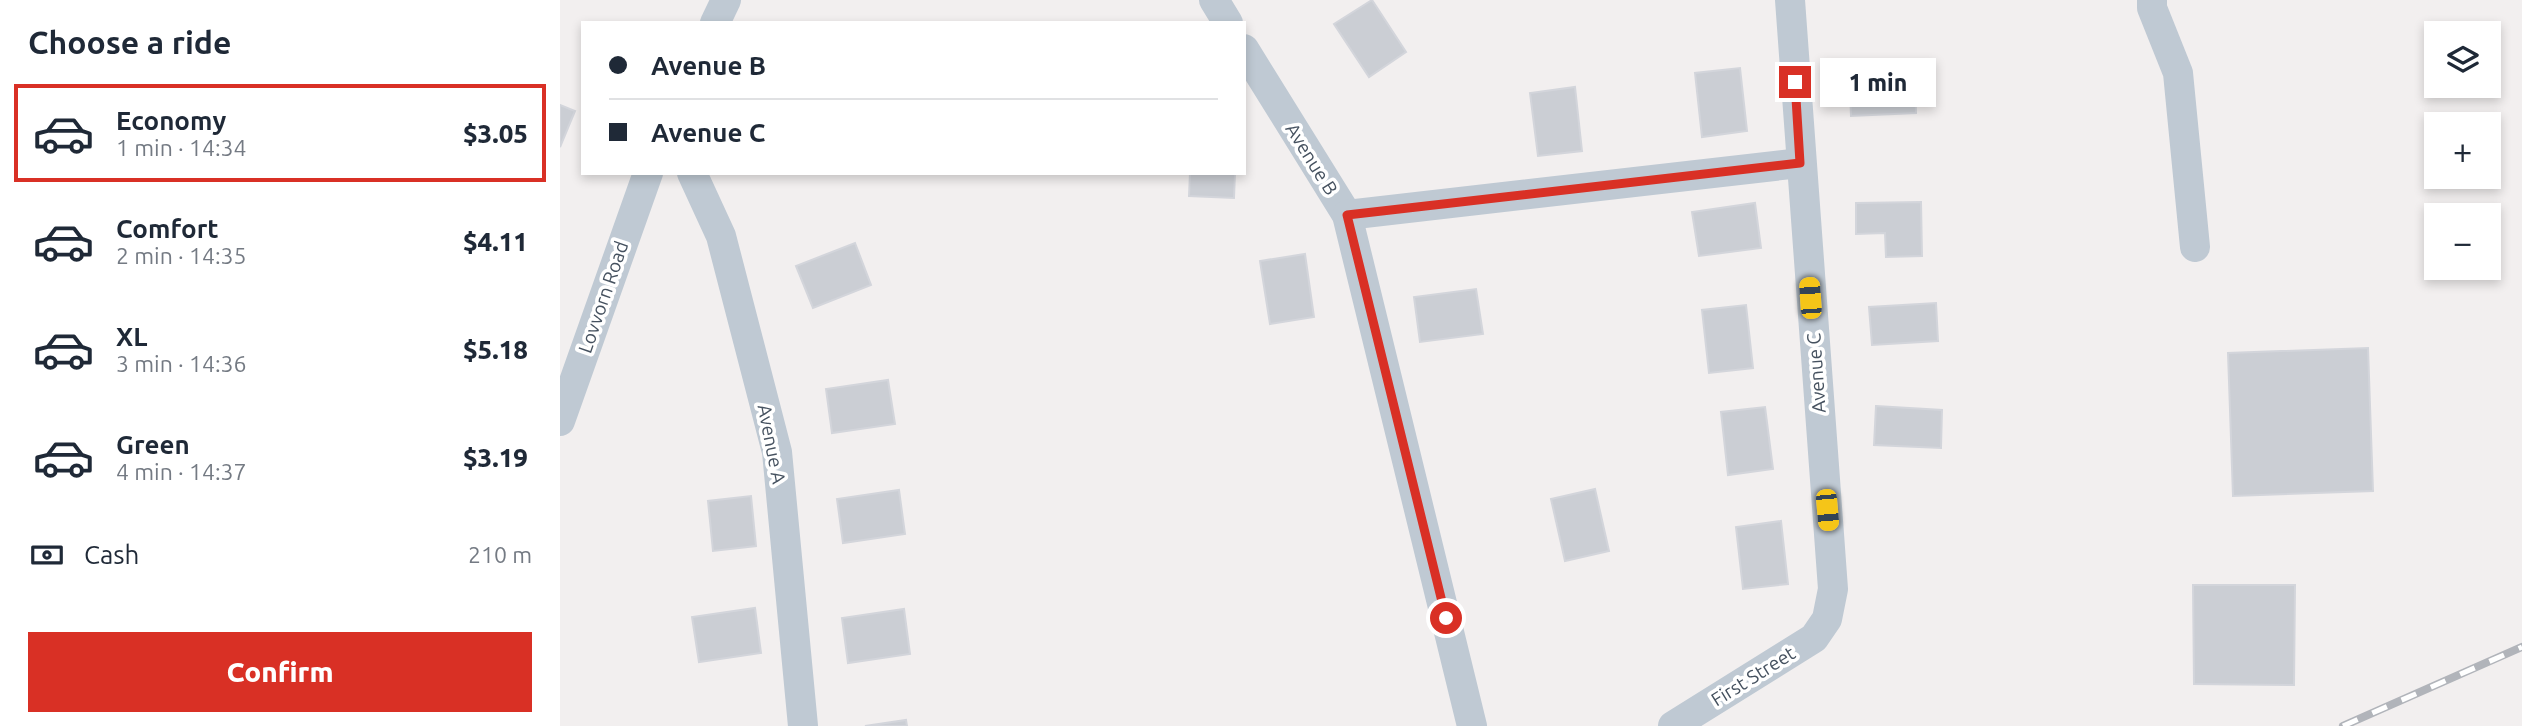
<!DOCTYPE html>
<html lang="en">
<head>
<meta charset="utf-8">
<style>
  :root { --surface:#fff; --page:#f6f6f7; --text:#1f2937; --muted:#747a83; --line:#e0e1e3; --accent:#d93025 }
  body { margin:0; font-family:Ubuntu,sans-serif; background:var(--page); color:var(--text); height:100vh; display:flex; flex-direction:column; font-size:26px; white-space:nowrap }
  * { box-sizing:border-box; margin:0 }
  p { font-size:23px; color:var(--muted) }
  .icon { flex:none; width:38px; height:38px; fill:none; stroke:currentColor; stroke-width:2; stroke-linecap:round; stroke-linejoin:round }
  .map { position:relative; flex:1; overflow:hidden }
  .sheet { display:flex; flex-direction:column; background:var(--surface); width:560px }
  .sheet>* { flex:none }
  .hud { position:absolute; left:21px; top:21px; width:665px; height:154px; border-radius:0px; box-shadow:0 4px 10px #0003; display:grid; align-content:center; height:154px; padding:0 28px; background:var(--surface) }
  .tools { position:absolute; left:1864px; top:21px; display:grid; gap:14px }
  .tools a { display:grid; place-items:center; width:77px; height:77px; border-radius:0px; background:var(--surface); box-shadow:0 4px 10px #0003; font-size:35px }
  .end { position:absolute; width:32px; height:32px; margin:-16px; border:9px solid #d93025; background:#fff; box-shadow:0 0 0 4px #fff }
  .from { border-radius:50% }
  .bubble { position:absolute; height:49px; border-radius:0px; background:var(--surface); box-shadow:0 4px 10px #0003; font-size:23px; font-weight:800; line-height:49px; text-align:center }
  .car { position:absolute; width:21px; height:42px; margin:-21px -10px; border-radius:9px; box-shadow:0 0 5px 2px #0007; background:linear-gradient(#f5c518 24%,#345 0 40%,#f5c518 0 76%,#345 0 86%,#f5c518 0) }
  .hud b { display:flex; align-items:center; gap:24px; height:66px; font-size:26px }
  .hud b+b { border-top:2px solid var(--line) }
  .hud i { width:18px; height:18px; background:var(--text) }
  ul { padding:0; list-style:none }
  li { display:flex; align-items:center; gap:21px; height:98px; margin:0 14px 10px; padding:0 14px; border:4px solid transparent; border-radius:0px }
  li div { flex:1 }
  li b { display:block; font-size:26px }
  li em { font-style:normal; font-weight:800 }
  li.current { border-color:var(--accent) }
  li>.icon { width:63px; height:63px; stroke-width:1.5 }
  h2 { padding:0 28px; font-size:32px; line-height:84px }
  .pay { display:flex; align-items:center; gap:18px; height:77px; padding:0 28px; font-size:26px }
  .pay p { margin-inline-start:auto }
  .primary-button { display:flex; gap:14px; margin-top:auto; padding:14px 28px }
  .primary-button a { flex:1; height:80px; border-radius:0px; background:var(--accent); color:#fff; font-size:28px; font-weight:800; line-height:80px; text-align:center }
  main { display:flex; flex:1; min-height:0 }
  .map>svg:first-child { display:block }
</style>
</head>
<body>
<main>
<section class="sheet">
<h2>Choose a ride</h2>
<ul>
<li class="current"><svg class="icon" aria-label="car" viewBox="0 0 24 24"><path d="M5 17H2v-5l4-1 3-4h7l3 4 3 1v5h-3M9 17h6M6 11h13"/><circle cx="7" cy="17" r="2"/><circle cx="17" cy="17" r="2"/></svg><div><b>Economy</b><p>1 min · 14:34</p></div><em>$3.05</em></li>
<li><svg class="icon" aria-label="car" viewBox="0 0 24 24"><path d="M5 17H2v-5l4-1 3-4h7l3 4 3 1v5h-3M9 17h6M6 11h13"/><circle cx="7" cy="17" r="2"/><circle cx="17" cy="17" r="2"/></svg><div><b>Comfort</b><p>2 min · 14:35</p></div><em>$4.11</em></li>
<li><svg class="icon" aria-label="car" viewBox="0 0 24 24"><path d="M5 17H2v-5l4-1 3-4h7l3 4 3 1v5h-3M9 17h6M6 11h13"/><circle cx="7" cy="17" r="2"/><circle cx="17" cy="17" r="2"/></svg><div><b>XL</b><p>3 min · 14:36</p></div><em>$5.18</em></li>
<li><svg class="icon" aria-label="car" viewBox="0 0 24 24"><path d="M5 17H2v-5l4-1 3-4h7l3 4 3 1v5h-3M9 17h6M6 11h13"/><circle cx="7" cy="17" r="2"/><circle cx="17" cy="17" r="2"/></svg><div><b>Green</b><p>4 min · 14:37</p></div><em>$3.19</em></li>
</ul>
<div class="pay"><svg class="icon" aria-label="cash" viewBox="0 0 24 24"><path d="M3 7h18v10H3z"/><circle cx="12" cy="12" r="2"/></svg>Cash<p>210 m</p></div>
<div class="primary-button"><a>Confirm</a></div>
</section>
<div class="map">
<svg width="1962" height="726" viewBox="0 0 1962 726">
  <rect width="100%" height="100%" fill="#f2efef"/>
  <g fill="#cbced4" stroke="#d3d5db" stroke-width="2">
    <path d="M812 0 846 52 809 77 774 24Z"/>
    <path d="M1325 61 1326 84 1355 82 1356 113 1291 116 1289 62Z"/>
    <path d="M1180 68 1187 131 1142 137 1135 73Z"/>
    <path d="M1015 87 1022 151 978 156 970 93Z"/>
    <path d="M0 105 15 111 0 147Z"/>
    <path d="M630 173H675L674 198 629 196Z"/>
    <path d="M1361 202 1362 256 1326 257 1325 233 1296 234V203Z"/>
    <path d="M1195 203 1201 248 1139 256 1132 212Z"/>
    <path d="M295 243 311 285 253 308 236 266Z"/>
    <path d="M745 254 754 317 710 324 700 261Z"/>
    <path d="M916 289 923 334 860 342 854 297Z"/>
    <path d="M1376 303 1378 341 1312 345 1309 307Z"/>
    <path d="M1186 305 1193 368 1149 373 1142 310Z"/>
    <path d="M1808 348 1813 491 1673 496 1668 353Z"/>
    <path d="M328 380 335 424 272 433 266 389Z"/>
    <path d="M1316 406 1382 410 1381 448 1314 445Z"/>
    <path d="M1205 407 1213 469 1168 475 1161 412Z"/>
    <path d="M1035 489 1049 551 1005 561 991 499Z"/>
    <path d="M339 490 345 534 283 543 277 499Z"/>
    <path d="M191 496 196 546 153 551 148 501Z"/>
    <path d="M1221 521 1228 584 1183 589 1176 527Z"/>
    <path d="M1633 585H1735L1734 685 1634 684Z"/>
    <path d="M195 608 201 653 139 662 132 617Z"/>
    <path d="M344 609 350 654 288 663 282 618Z"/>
    <path d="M346 720 347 726H305Z"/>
  </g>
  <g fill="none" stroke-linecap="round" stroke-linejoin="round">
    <g stroke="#bfc9d3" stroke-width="30">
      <path d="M654 0 668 23"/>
      <path d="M1592 0V8L1618 73 1635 247"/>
      <path d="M155 23 166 0"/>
      <path d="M684 49 787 215 912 726"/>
      <path d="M132 173 161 236 217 452 243 726"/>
      <path d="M787 215 1240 163"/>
      <path d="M0 421 88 173"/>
      <path d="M1113 726 1254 638 1267 619 1273 589 1230 0"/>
    </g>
    <g stroke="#b1b4ba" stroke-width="8">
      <path id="rail" d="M1783 726 1962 647"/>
    </g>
    <use href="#rail" stroke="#fff" stroke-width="5" stroke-dasharray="16" stroke-linecap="butt"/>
  </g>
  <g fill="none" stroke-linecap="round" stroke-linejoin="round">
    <path stroke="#d93025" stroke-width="9" d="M886 618 787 215 1240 163 1235 82"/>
  </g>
  <g text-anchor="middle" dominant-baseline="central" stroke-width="7" stroke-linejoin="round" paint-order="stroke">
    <g font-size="19" fill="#45515f" stroke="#fff">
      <text transform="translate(752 159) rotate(58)">Avenue B</text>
      <text transform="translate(43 297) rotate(-71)">Lovvorn Road</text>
      <text transform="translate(1256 373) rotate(-94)">Avenue C</text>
      <text transform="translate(212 444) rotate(79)">Avenue A</text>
      <text transform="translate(1193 676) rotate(-32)">First Street</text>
    </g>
  </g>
</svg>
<div class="tools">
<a><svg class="icon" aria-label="layers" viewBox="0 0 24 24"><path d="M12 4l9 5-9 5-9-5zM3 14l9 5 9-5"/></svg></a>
<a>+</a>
<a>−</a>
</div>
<i class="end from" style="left:886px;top:618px"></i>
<i class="end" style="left:1235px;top:82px"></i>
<div class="bubble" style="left:1260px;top:58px;width:116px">1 min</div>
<i class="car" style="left:1250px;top:298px;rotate:356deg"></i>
<i class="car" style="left:1267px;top:510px;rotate:175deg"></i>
<div class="hud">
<b><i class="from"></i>Avenue B</b>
<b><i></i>Avenue C</b>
</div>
</div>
</main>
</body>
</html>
